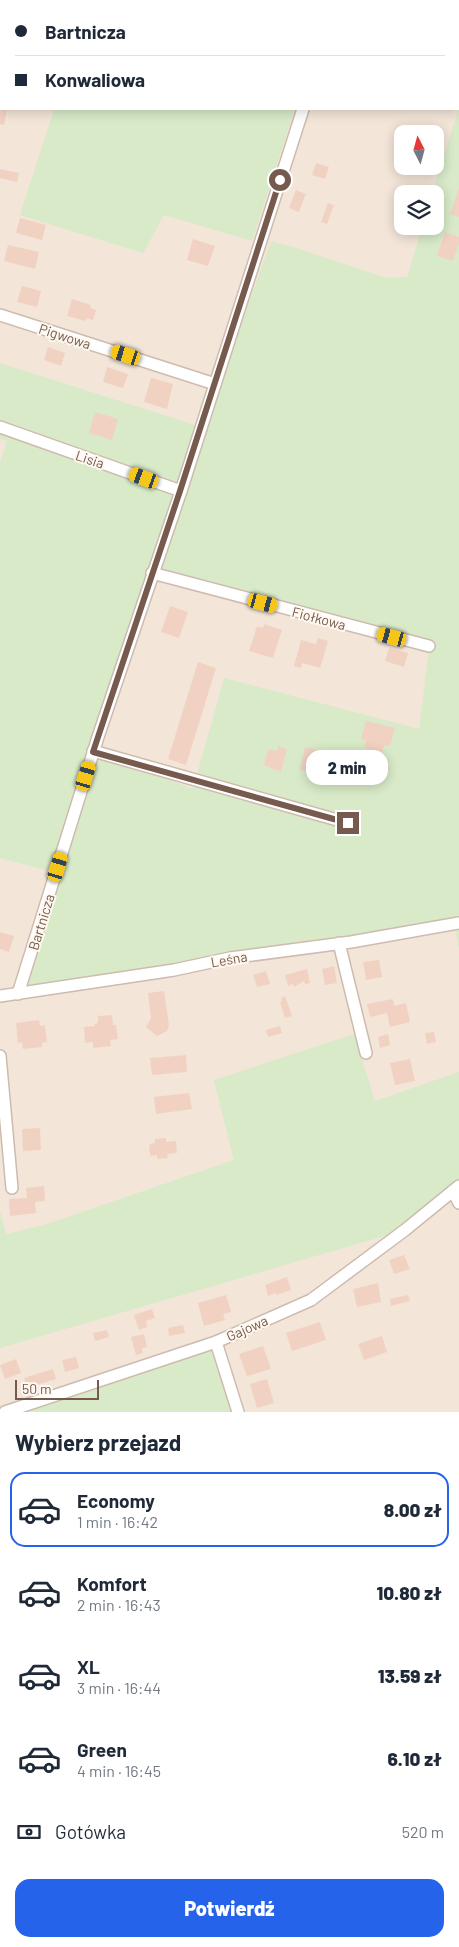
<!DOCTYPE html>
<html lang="pl">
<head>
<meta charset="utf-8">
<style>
  :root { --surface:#fff; --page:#f6f6f7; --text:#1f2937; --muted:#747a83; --line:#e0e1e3; --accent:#2563eb }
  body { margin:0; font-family:Barlow,sans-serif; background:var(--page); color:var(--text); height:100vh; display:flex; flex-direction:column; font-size:19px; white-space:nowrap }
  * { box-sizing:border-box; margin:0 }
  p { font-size:16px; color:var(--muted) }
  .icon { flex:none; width:28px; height:28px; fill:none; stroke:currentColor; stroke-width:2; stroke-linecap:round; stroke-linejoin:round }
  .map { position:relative; height:1412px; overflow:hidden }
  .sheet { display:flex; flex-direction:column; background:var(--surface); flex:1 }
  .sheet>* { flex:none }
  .banner { position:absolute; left:0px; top:0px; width:460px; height:110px; box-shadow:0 2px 12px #0003; display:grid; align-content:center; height:110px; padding:0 15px; background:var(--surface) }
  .needle { width:32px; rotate:354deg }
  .fabs { position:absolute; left:394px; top:125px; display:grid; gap:10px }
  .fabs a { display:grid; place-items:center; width:50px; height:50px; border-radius:10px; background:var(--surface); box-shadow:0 2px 12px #0003; font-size:25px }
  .scale { position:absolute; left:15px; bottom:12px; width:84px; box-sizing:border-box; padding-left:5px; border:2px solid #765a4d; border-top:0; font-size:14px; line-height:18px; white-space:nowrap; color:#765a4d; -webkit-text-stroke:4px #fef8f0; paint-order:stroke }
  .end { position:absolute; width:22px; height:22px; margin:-11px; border:6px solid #765a4d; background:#fff; box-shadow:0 0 0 2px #fff }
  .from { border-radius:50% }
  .bubble { position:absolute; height:35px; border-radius:15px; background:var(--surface); box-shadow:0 2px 12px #0003; font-size:16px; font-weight:800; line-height:35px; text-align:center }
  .car { position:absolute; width:15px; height:30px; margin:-15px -8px; border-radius:6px; box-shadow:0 0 4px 1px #0007; background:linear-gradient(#f5c518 24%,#345 0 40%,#f5c518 0 76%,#345 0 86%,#f5c518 0) }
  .banner b { display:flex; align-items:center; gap:18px; height:48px; font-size:19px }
  .banner b+b { border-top:1px solid var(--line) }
  .banner i { width:12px; height:12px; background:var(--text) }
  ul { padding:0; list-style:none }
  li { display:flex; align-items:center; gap:15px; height:75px; margin:0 10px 8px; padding:0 5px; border:2px solid transparent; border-radius:15px }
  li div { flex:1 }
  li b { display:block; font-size:19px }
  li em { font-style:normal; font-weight:800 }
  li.active { border-color:var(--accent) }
  li>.icon { width:45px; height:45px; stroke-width:1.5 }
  h2 { padding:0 15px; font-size:22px; line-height:60px }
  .pay { display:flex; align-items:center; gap:12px; height:55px; padding:0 15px; font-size:19px }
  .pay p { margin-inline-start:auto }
  .button { display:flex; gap:10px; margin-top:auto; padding:10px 15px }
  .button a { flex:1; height:58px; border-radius:15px; background:var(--accent); color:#fff; font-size:20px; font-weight:800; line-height:58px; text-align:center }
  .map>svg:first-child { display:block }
</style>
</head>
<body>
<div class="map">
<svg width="459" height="1412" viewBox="0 0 459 1412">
  <rect width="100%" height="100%" fill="#fcf4ea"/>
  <path fill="#f3e5d8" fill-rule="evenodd" d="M0 0 370 1H1V109H459L432 194H402V226H422L407 277 429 646 419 730 459 923V1412H0ZM402 134H435V166H402Z"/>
  <g fill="#d8eac8">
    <path d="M459 107V949L454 924 18 994 93 751 193 789 224 678 419 729 429 646 152 573 271 241 293 247 387 278 407 277 422 226H435V194H432Z"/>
    <path d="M54 109H295L252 241 164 215 143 253 20 215Z"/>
    <path d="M0 363 198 426 49 871 0 858V462L7 441 0 439Z"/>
    <path d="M354 1034 375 1101 459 1072V1186L405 1230 0 1348V1211L6 1234 47 1224 234 1160 214 1080Z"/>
    <path d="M216 1342 233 1412H5Z"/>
  </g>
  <g fill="#f1d2c2">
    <path d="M0 109H7L4 125 0 124Z"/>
    <path d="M316 163 329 167 325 179 312 175Z"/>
    <path d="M0 169 19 173 17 182 0 178Z"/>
    <path d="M459 188V217L450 214Z"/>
    <path d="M296 190 306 194 299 212 289 208Z"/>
    <path d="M328 203 334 205 327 224 321 222Z"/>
    <path d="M20 218 46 225 42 240 16 233Z"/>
    <path d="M445 232 459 237V243L453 261 437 256Z"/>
    <path d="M193 239 215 246 208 266 187 260Z"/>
    <path d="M8 245 39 252 35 269 4 261Z"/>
    <path d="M22 286 41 291 37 307 17 302Z"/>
    <path d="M72 299 91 305 90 308 96 310 93 320 87 318 86 321 67 316Z"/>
    <path d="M48 347 65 353 61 366 44 360Z"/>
    <path d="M107 367 128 374 123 388 103 382Z"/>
    <path d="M151 378 173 384 167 409 144 402Z"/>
    <path d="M95 412 118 419 112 440 89 433Z"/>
    <path d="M170 606 188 612 179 638 161 632Z"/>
    <path d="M264 624 282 630 273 658 249 651 257 626 263 628Z"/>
    <path d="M318 638 328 641 320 668 302 663 301 668 294 666 301 640 316 644Z"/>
    <path d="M389 648 408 653 404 667 385 661Z"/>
    <path d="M198 662 216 668 186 765 168 759Z"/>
    <path d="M366 721 395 728 390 746 384 745 382 753 364 748 366 740 361 739Z"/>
    <path d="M278 746 287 749 281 772 264 765 268 749 277 751Z"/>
    <path d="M305 747 326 752 323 765 339 768 336 782 310 777 311 772 300 770Z"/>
    <path d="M0 932 14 936 9 952 0 949Z"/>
    <path d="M379 960 382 977 366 980 363 962Z"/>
    <path d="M334 966 337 983 325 985 322 969Z"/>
    <path d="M307 969 310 983 305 984 304 981 294 987 293 984 288 986 285 975Z"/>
    <path d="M266 971 270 984 257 987 253 975Z"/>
    <path d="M164 991 169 1025 167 1031 157 1036 146 1027 151 1018 148 993Z"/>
    <path d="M285 996 292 1016 285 1018 280 1002 282 1001 281 998Z"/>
    <path d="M393 999 394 1006 406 1003 410 1022 390 1027 387 1013 370 1017 367 1004Z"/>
    <path d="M112 1015 113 1025H116L118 1039 110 1040 111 1046 93 1048V1042L85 1043 84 1027 95 1026 94 1024 98 1023V1016Z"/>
    <path d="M39 1020 40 1026 45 1025 47 1042 42 1043V1047L23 1049 22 1042 18 1043 16 1023Z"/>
    <path d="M280 1026 282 1033 268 1037 266 1030Z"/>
    <path d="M434 1032 436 1042 427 1044 425 1033Z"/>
    <path d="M388 1034 390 1045 380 1048 378 1037Z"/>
    <path d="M186 1055 187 1072 152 1075 150 1058Z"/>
    <path d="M410 1059 415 1081 395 1085 390 1063Z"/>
    <path d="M189 1093 192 1109 156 1114 154 1097Z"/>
    <path d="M40 1128 41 1150 23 1151 22 1129Z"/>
    <path d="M166 1138V1142L176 1141 177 1153 167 1154 168 1158 157 1159V1155L151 1156 149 1150 150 1144 155 1143V1139Z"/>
    <path d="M44 1186 45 1201 35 1202 36 1213 10 1216 9 1199 27 1198 26 1188Z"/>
    <path d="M404 1255 410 1269 394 1274 389 1260Z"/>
    <path d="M287 1277 291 1290 276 1295 275 1293 268 1296 265 1285Z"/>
    <path d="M378 1283 381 1302 357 1307 353 1289Z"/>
    <path d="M226 1295 231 1312 223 1314 225 1320 204 1326 198 1303Z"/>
    <path d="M408 1295 410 1301 391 1306 390 1299Z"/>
    <path d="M152 1309 155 1318 146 1321 147 1327 139 1330 134 1315Z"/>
    <path d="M320 1322 326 1340 292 1351 286 1333Z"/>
    <path d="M183 1325 185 1333 169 1336 168 1328Z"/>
    <path d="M107 1330 109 1337 95 1341 93 1333Z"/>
    <path d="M144 1334 147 1347 142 1348 143 1353 136 1355 131 1337Z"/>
    <path d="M382 1336 387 1352 364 1360 358 1344Z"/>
    <path d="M263 1346 271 1369 247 1376 239 1354Z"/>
    <path d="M76 1357 79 1368 65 1372 62 1360Z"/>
    <path d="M16 1359 21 1373 5 1379 0 1365Z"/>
    <path d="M53 1369 56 1379 27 1388 24 1378Z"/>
    <path d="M267 1379 274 1403 257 1408 250 1384Z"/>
  </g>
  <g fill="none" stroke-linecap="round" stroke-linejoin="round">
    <g stroke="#cebbaf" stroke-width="14">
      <g id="minor">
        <path d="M335 1V0"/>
        <path d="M0 315 215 384"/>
        <path d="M0 427 181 491"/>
        <path d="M152 573 429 646"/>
        <path d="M93 751 348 823"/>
        <path d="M339 943 366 1053"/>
        <path d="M18 994 98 737 181 491 303 109"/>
        <path d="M0 996 174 970 230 958 351 942 459 923"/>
        <path d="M0 1056 12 1188"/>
        <path d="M453 1191 459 1203"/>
        <path d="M216 1342 238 1412"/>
        <path d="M5 1412 216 1342 311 1300 405 1230 459 1186"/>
      </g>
    </g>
    <use href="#minor" stroke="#fff" stroke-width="11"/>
  </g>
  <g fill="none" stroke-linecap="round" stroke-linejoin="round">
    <path stroke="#765a4d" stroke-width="6" d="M280 180 180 491 93 752 348 823"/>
  </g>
  <g text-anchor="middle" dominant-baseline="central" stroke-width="4" stroke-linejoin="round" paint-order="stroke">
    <g font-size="14" fill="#765a4d" stroke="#fef8f0">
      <text transform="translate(65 336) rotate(18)">Pigwowa</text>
      <text transform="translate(90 459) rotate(19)">Lisia</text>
      <text transform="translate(319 618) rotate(15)">Fiołkowa</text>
      <text transform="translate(41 922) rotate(-73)">Bartnicza</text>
      <text transform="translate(229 959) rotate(-10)">Leśna</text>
      <text transform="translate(247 1328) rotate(-24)">Gajowa</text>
    </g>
  </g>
</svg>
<div class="fabs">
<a><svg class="needle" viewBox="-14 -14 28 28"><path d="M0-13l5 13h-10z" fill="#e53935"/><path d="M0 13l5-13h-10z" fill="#747a83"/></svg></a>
<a><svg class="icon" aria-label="layers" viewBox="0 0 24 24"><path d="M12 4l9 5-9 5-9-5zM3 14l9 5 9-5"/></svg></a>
</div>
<div class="scale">50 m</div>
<i class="end from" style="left:280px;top:180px"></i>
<i class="end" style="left:348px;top:823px"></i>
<div class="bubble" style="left:306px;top:750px;width:82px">2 min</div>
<i class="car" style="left:126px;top:355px;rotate:288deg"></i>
<i class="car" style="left:144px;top:478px;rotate:290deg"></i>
<i class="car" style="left:263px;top:603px;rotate:105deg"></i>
<i class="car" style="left:392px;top:637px;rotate:285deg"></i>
<i class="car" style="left:86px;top:776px;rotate:17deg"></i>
<i class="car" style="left:58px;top:867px;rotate:17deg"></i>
<div class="banner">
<b><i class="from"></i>Bartnicza</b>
<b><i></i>Konwaliowa</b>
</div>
</div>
<section class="sheet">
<h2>Wybierz przejazd</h2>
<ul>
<li class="active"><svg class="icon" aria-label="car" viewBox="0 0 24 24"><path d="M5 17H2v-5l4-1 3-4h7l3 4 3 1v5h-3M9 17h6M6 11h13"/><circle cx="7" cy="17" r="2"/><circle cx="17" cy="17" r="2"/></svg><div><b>Economy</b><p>1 min · 16:42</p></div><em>8.00 zł</em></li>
<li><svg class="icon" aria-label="car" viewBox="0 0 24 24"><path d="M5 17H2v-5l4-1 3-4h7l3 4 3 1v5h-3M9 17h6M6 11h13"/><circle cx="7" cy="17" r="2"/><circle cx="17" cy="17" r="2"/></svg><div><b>Komfort</b><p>2 min · 16:43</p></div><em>10.80 zł</em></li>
<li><svg class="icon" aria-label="car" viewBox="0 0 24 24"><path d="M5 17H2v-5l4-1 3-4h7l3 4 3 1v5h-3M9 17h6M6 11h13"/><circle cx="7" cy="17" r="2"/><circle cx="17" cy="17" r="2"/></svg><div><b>XL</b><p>3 min · 16:44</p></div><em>13.59 zł</em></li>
<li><svg class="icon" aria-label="car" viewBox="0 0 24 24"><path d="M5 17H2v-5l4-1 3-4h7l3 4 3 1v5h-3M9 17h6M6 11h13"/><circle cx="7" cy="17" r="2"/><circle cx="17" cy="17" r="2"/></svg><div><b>Green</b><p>4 min · 16:45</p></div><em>6.10 zł</em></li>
</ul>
<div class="pay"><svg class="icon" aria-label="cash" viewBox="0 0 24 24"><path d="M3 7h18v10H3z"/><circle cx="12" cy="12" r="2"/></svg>Gotówka<p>520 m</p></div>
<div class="button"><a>Potwierdź</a></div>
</section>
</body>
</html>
